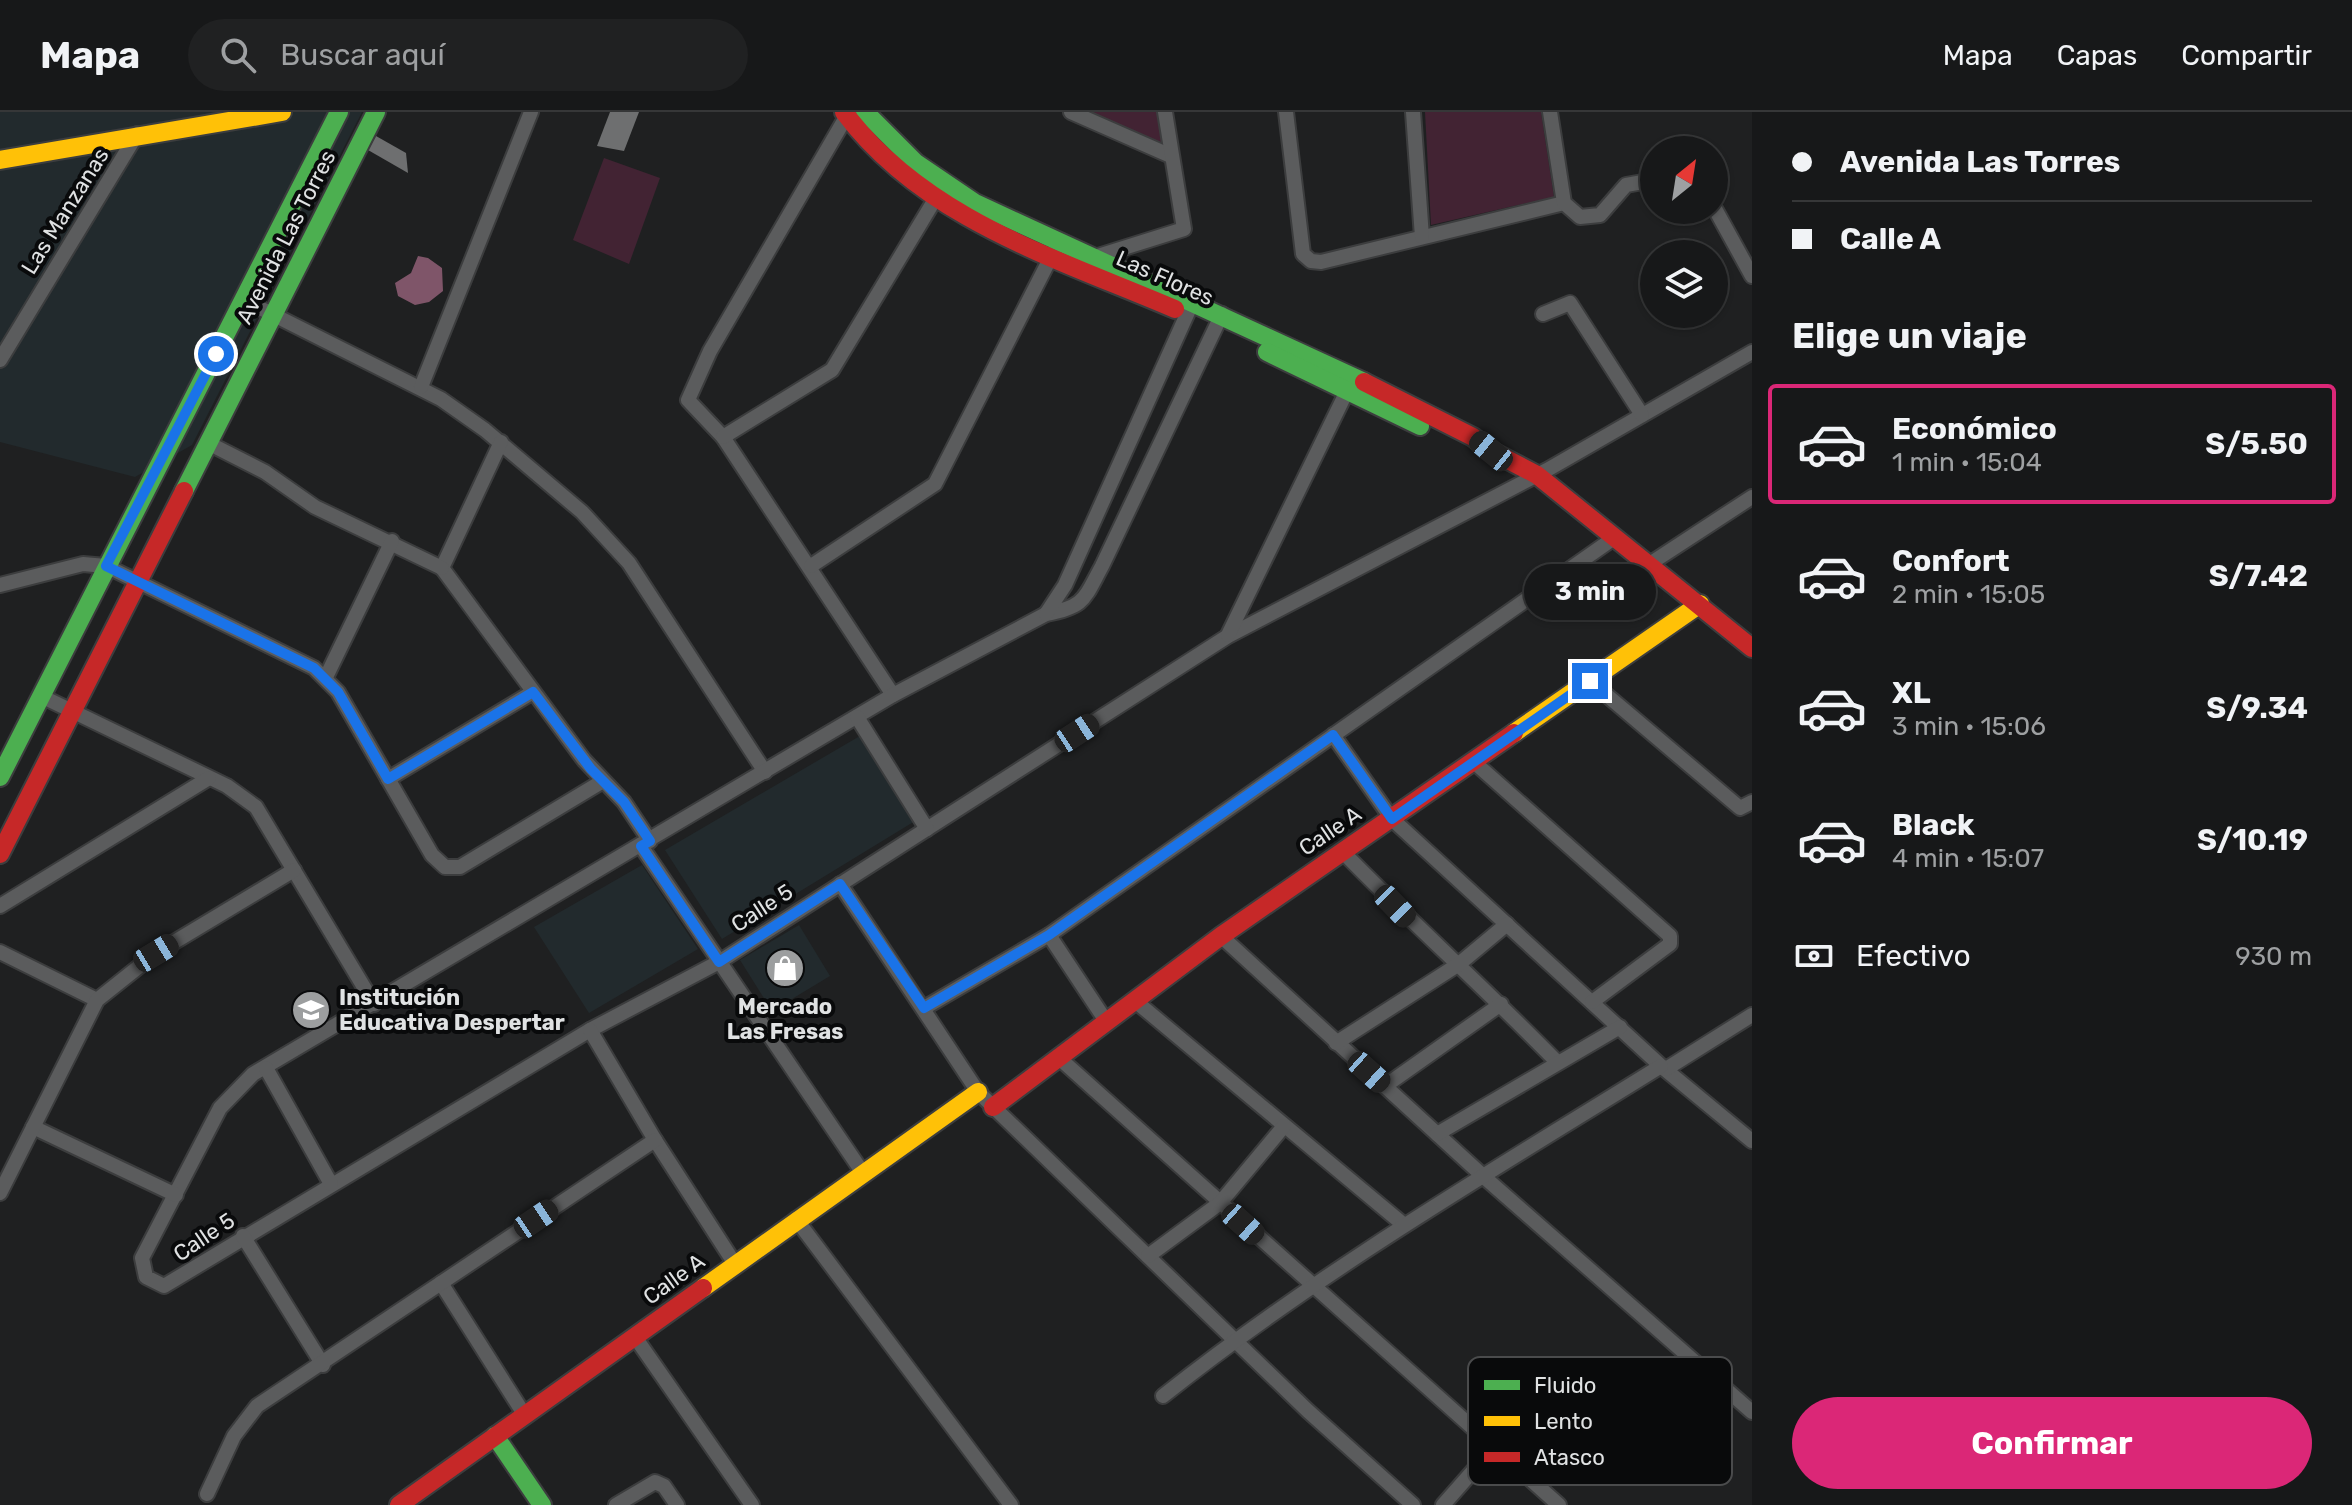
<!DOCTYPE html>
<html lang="es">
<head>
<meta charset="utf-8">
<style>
  :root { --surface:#171819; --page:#202122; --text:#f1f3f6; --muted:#9ea0a2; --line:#363738; --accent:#db2777 }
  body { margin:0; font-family:Rubik,sans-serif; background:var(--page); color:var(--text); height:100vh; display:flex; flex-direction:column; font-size:30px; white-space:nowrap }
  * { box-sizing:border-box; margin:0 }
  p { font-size:26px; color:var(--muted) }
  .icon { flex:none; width:44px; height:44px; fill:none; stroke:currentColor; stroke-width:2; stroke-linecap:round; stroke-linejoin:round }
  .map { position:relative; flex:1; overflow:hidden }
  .sheet { display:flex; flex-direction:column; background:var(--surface); width:600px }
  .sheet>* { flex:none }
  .hud { display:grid; align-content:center; height:176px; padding:0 40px; background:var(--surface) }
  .needle { width:52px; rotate:30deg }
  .controls { position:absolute; left:1640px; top:24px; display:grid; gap:16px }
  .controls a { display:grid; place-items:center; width:88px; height:88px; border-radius:50%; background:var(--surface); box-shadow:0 2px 6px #0004,0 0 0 2px var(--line); font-size:40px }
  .end { position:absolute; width:36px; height:36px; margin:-18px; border:10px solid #1a73e8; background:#fff; box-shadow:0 0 0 4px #fff }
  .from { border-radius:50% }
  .bubble { position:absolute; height:56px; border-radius:28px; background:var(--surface); box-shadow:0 2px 6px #0004,0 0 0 2px var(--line); font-size:26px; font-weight:700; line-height:56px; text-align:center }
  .car { position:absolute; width:24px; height:48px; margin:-24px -12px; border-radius:10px; box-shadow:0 0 6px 2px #0007; background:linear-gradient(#222 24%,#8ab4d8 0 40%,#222 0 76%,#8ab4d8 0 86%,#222 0) }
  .hud b { display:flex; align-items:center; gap:28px; height:76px; font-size:30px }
  .hud b+b { border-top:2px solid var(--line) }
  .hud i { width:20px; height:20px; background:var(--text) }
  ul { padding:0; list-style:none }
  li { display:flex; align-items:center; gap:24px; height:120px; margin:0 16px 12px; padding:0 24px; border:4px solid transparent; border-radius:8px }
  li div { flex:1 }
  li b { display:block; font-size:30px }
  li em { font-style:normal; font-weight:700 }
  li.on { border-color:var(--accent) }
  li>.icon { width:72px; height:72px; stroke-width:1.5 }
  h2 { padding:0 40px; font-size:36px; line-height:96px }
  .pay { display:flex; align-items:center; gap:20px; height:88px; padding:0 40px; font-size:30px }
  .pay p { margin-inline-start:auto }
  .action { display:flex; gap:16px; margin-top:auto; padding:16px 40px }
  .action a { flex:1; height:92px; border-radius:48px; background:var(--accent); color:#fff; font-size:32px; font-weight:700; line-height:92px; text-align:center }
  header { display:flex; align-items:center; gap:48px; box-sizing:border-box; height:112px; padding:0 40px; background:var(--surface); border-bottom:2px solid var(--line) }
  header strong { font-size:38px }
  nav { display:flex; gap:44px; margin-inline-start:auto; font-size:28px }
  .search { width:560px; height:72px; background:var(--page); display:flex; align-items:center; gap:20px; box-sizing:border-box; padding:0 28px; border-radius:44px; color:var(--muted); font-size:30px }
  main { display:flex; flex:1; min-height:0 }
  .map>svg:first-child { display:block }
</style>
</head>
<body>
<header>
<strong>Mapa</strong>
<div class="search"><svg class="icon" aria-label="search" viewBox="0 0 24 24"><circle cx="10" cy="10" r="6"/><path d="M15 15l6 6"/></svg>Buscar aquí</div>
<nav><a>Mapa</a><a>Capas</a><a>Compartir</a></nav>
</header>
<main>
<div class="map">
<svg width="1752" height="1393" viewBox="0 0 1752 1393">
  <rect width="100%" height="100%" fill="#1f2021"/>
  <g fill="#222a2d">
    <path d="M0 0H362L192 333 135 365 0 330Z"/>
    <path d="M865 621 915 709 722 827 665 738Z"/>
    <path d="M642 753 698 837 589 901 534 815Z"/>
    <path d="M799 813 830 864 772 899 740 848Z"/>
  </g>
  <g fill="#422333">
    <path d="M1080 0H1160L1165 37Z"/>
    <path d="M1425 0H1541L1554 85 1431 113Z"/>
    <path d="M604 46 660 66 629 152 573 128Z"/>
  </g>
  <path fill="#7f5569" d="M418 144 428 146 442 156 443 179 429 190 415 193 398 184 395 171 411 161Z"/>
  <g fill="#6e6f70">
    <path d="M610 0H639L624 39 597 34Z"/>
    <path d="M376 24 406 41 408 61 368 38Z"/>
  </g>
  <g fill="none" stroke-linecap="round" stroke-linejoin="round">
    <g stroke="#3c3d3e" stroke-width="18">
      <g id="street">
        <path d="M849 0 710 239 688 288 723 325 893 583"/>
        <path d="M1071 0 1171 44"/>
        <path d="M1286 0 1303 142 1311 149 1321 150 1564 91"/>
        <path d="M1413 0 1422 125"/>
        <path d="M1550 0 1564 91 1580 105 1600 103 1626 73 1654 68"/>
        <path d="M1714 95 1752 164"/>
        <path d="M1098 144 1184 117 1165 0"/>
        <path d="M244 188 441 287 485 318 582 400 629 451 765 660"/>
        <path d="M1222 202 1102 454C1084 487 1085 495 1046 502L893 583 253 962 220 996 142 1146 146 1165 164 1174 590 918 719 850 1228 524 1547 358 1752 240"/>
        <path d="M1543 202 1570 191 1642 303"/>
        <path d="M0 248 137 22"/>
        <path d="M421 275 531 0"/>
        <path d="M723 325 832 258 934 89"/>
        <path d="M501 330 442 456 584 648 624 690 650 729"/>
        <path d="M208 331 265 360 315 395 442 456"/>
        <path d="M1648 453 1752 385"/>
        <path d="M811 454 935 372 1054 139"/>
        <path d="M0 473 83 452 106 454 314 556 338 580 432 743 445 755H460L603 669"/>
        <path d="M1046 502 1065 473 1193 189"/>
        <path d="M1228 523 1347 279"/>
        <path d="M326 565 392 429"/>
        <path d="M1590 569 1740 696 1752 690"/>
        <path d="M41 584 227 674 256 695 374 892"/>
        <path d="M857 605 927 717"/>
        <path d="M1333 623 1392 707 1661 954 1752 1029"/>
        <path d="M1474 650 1670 824V832L1592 890"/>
        <path d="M388 667 533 580"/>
        <path d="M641 734 863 1061"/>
        <path d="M1342 739C1412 811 1487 878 1557 950"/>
        <path d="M840 772 978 980 1308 1299 1413 1393"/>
        <path d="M0 794 209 666"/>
        <path d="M1049 823 1106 909"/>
        <path d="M1221 824 1483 1064 1752 1300"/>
        <path d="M0 840 97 888"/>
        <path d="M1134 888 1404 1113"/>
        <path d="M924 896 1049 823 1614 426"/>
        <path d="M590 918 655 1028 735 1152"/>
        <path d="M1336 931 1459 852 1507 812"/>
        <path d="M1058 945 1559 1393"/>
        <path d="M266 956 331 1072"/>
        <path d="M1666 957 1752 903"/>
        <path d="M1385 974 1501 892"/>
        <path d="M33 1015 176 1083"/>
        <path d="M1437 1022 1620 915"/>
        <path d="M0 1081 97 888 156 841 294 758"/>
        <path d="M796 1107 1011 1393"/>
        <path d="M243 1124 323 1253"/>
        <path d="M1148 1144 1220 1091 1284 1014"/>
        <path d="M441 1171 524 1302"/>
        <path d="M635 1225 752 1393"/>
        <path d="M1163 1284C1319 1160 1492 1059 1661 954"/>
        <path d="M207 1382 234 1324 257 1294 655 1028"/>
        <path d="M616 1393 655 1370 664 1374 677 1393"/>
        <path d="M1443 1393 1494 1335"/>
      </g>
    </g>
    <g stroke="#3c3d3e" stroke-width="22">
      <g id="fast">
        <path d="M865 0 916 51 975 91 1364 270"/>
        <path d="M1267 240 1420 314"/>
        <path d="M184 379 376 0"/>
        <path d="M0 665 339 0"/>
        <path d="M495 1324 542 1393"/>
      </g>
    </g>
    <g stroke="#3c3d3e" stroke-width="22">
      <g id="slow">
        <path d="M0 48 282 0"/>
        <path d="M1514 621 1700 492"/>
        <path d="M703 1176 978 980"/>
      </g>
    </g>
    <g stroke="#3c3d3e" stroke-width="22">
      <g id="jam">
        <path d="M844 0C924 107 1056 146 1175 197"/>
        <path d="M1364 270 1473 325 1491 339 1537 363 1752 536"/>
        <path d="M0 742 184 379"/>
        <path d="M993 995 1221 824 1514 621"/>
        <path d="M399 1393 703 1176"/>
      </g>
    </g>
    <use href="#street" stroke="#5b5c5d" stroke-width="14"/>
    <use href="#fast" stroke="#4caf50" stroke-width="18"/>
    <use href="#slow" stroke="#ffc107" stroke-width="18"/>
    <use href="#jam" stroke="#c62828" stroke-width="18"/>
  </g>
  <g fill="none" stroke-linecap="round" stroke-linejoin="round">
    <path stroke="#1a73e8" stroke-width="10" d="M216 242 106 454 314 556 338 580 388 667 533 580 591 657 624 690 650 729 641 734 719 850 840 772 924 896 1049 823 1333 623 1392 707 1590 569"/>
  </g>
  <defs>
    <g id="shop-disc" transform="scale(2)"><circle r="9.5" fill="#9c9e9f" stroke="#090a0b"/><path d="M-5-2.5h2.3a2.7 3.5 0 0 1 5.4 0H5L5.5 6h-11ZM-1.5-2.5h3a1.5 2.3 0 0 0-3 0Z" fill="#fff"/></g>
    <g id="school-disc" transform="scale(2)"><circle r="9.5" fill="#9c9e9f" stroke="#090a0b"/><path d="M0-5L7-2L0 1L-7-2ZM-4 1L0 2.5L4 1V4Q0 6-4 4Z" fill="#fff"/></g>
  </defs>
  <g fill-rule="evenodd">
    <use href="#shop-disc" x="785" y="856"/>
    <use href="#school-disc" x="311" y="898"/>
  </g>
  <g text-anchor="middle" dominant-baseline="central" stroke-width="8" stroke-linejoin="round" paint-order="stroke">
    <g font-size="22" fill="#e0e2e3" stroke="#090a0b">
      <text transform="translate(65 99) rotate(-58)">Las Manzanas</text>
      <text transform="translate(286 125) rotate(-63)">Avenida Las Torres</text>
      <text transform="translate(1165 166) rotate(24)">Las Flores</text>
      <text transform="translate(1330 719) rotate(-34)">Calle A</text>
      <text transform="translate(762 796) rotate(-33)">Calle 5</text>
      <text transform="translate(204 1125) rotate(-34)">Calle 5</text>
      <text transform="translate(674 1167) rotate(-36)">Calle A</text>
    </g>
    <g font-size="22" font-weight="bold" fill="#e0e2e3" stroke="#090a0b" text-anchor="start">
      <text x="339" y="885">Institución<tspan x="339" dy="25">Educativa Despertar</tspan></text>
      <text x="785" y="894" text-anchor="middle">Mercado<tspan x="785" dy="25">Las Fresas</tspan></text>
    </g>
  </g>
  <rect x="1468" y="1245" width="264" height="128" rx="12" fill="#090a0b" stroke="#4a4b4c" stroke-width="2"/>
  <rect x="1484" y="1268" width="36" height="10" fill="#4caf50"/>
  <rect x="1484" y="1304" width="36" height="10" fill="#ffc107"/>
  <rect x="1484" y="1340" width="36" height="10" fill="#c62828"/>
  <g font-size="22" fill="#e0e2e3">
    <text x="1534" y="1281">Fluido</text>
    <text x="1534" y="1317">Lento</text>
    <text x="1534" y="1353">Atasco</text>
  </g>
</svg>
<div class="controls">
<a><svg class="needle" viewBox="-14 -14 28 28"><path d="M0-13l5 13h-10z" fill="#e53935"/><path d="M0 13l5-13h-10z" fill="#9ea0a2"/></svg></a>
<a><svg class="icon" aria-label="layers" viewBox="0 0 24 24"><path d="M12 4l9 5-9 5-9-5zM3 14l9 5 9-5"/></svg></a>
</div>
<i class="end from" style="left:216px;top:242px"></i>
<i class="end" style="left:1590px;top:569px"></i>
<div class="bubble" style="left:1524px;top:452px;width:132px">3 min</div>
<i class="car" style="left:1491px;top:339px;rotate:309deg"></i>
<i class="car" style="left:1077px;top:621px;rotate:57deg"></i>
<i class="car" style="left:1395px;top:794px;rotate:136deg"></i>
<i class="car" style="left:156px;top:841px;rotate:59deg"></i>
<i class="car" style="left:1369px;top:960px;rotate:132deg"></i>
<i class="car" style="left:536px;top:1107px;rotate:56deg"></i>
<i class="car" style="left:1243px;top:1112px;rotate:132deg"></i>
</div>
<section class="sheet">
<div class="hud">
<b><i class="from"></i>Avenida Las Torres</b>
<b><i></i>Calle A</b>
</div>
<h2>Elige un viaje</h2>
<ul>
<li class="on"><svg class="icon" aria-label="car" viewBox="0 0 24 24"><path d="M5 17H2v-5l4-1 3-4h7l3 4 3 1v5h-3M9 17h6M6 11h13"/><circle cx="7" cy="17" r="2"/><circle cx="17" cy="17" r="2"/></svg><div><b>Económico</b><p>1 min · 15:04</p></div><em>S/5.50</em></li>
<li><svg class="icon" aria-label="car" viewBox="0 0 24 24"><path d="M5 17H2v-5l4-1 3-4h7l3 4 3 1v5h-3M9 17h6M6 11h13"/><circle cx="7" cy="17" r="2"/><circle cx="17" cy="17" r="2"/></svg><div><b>Confort</b><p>2 min · 15:05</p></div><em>S/7.42</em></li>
<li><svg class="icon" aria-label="car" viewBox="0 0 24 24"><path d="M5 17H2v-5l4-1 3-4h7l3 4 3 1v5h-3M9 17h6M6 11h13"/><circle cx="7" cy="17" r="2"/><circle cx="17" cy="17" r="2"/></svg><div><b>XL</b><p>3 min · 15:06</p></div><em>S/9.34</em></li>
<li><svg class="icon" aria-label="car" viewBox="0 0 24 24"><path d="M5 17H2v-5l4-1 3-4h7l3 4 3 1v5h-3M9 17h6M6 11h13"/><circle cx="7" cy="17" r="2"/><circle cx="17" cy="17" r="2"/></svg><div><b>Black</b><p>4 min · 15:07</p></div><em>S/10.19</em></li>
</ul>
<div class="pay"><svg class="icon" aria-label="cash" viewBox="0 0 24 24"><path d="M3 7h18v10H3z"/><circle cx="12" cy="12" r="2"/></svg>Efectivo<p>930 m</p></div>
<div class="action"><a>Confirmar</a></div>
</section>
</main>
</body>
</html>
